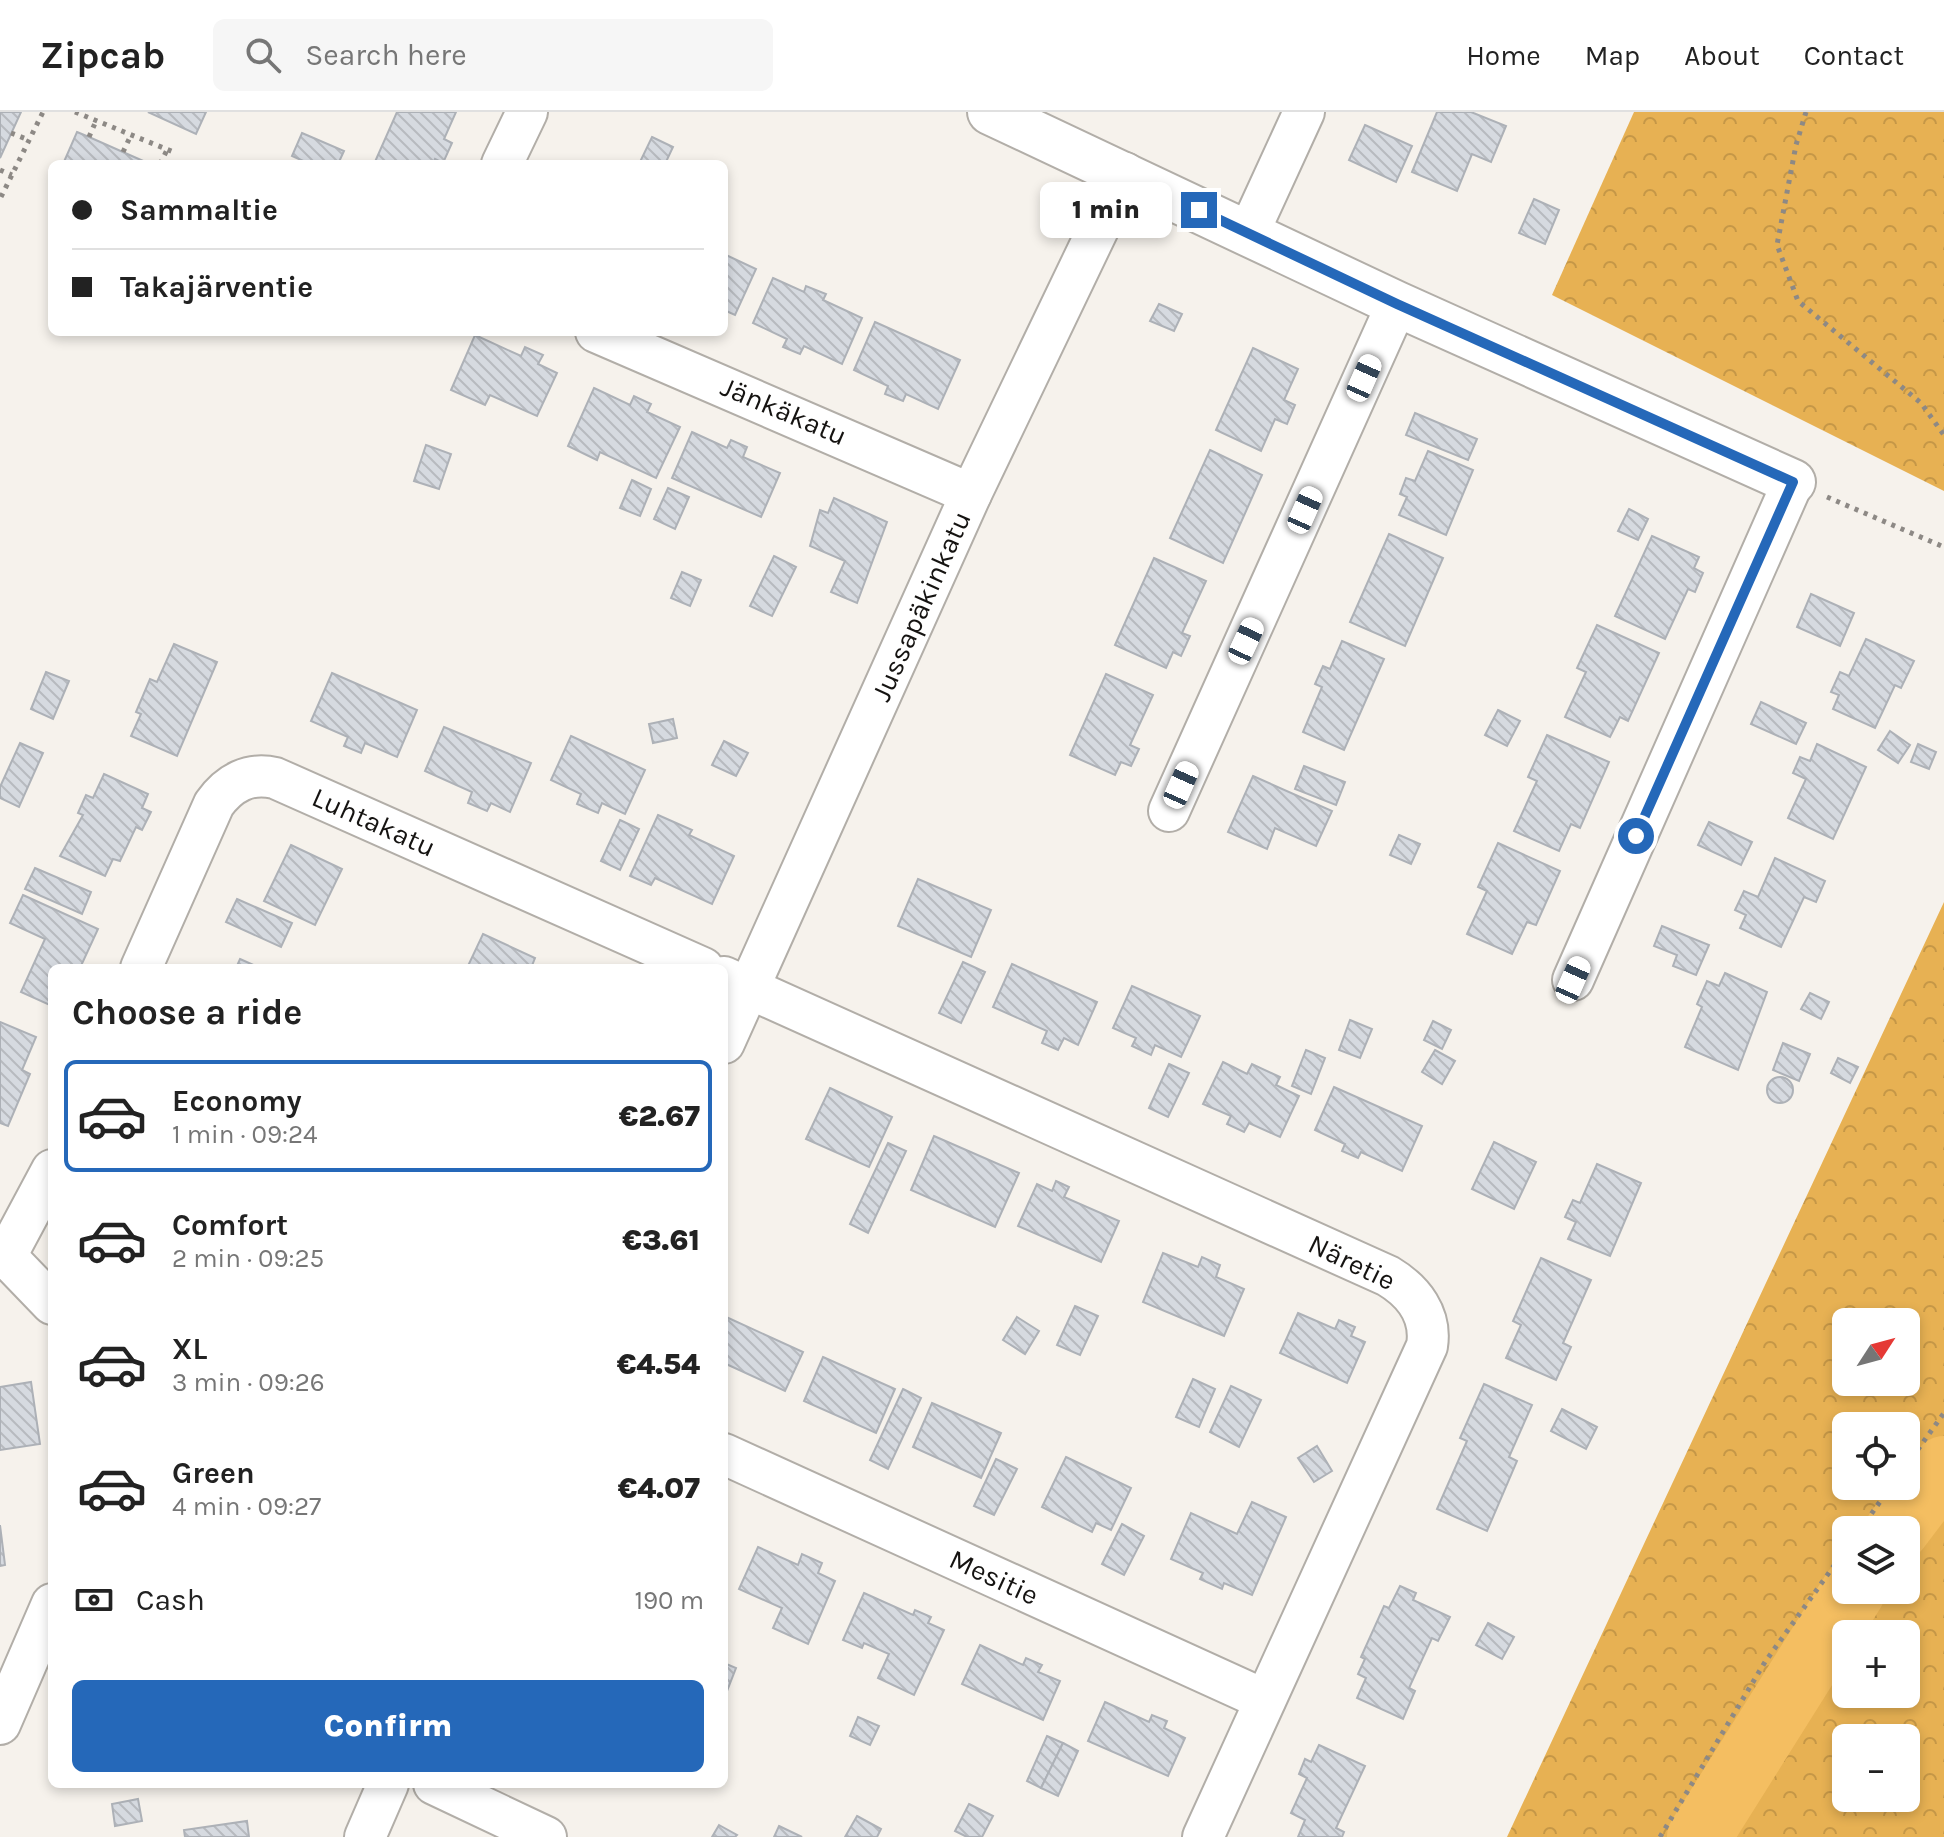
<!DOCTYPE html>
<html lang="en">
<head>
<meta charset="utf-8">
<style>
  :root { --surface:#fff; --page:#f6f6f6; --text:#222; --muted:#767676; --line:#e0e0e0; --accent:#2568b9 }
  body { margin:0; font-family:Karla,sans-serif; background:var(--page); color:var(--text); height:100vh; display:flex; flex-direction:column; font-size:30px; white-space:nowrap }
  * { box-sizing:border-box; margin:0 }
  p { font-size:26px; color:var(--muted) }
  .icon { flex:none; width:44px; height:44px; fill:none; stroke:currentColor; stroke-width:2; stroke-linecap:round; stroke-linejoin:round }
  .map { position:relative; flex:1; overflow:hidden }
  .details { position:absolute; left:48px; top:852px; width:680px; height:824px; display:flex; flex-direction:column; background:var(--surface); border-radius:12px; box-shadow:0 4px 12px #0003 }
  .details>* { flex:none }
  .guide { position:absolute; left:48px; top:48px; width:680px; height:176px; border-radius:12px; box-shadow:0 4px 12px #0003; display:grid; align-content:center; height:176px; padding:0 24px; background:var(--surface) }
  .needle { width:52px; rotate:54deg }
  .fabs { position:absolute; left:1832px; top:1196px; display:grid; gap:16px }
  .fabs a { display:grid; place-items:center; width:88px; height:88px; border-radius:12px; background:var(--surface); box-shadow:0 4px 12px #0003; font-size:40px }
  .end { position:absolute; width:36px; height:36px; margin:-18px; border:10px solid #2568b9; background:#fff; box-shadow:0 0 0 4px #fff }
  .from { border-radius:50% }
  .bubble { position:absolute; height:56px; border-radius:12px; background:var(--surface); box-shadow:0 4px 12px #0003; font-size:26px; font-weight:800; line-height:56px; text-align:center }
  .car { position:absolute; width:24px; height:48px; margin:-24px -12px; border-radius:10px; box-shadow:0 0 6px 2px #0007; background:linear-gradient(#fff 24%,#345 0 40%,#fff 0 76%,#345 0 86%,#fff 0) }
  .guide b { display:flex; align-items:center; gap:28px; height:76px; font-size:30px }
  .guide b+b { border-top:2px solid var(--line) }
  .guide i { width:20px; height:20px; background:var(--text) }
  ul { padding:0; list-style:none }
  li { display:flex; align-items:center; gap:24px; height:112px; margin:0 16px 12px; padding:0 8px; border:4px solid transparent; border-radius:12px }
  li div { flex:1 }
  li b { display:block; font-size:30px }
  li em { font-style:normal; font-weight:800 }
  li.current { border-color:var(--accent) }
  li>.icon { width:72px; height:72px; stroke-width:1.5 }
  h2 { padding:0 24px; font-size:36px; line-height:96px }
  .pay { display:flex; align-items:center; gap:20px; height:88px; padding:0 24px; font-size:30px }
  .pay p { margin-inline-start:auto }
  .cta { display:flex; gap:16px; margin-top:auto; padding:16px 24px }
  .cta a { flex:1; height:92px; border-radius:12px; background:var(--accent); color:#fff; font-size:32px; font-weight:800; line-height:92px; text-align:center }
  header { display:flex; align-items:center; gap:48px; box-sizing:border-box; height:112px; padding:0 40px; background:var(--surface); border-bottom:2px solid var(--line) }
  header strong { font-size:38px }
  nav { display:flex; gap:44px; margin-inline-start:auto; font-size:28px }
  .search { width:560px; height:72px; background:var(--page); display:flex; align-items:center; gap:20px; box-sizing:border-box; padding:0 28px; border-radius:12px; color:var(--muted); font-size:30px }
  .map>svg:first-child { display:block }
</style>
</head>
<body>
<header>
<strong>Zipcab</strong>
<div class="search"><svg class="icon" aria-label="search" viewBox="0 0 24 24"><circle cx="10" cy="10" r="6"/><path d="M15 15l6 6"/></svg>Search here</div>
<nav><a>Home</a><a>Map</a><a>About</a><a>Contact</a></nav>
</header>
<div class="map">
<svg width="1944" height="1725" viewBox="0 0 1944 1725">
  <defs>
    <pattern id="forest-crowns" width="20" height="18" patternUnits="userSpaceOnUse" patternTransform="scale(2)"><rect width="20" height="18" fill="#e7b153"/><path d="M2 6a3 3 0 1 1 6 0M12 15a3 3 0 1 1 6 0" fill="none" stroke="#c59747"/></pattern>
    <pattern id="building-back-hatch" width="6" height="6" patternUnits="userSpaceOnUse" patternTransform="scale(2)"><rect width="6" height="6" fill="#d6dae0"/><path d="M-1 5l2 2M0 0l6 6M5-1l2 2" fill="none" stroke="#b7babf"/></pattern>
  </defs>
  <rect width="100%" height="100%" fill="#f6f2ec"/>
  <g fill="url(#forest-crowns)" fill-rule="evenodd">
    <path d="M1634 0H1944V379L1552 183Z"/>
    <path d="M1944 790V1725H1507ZM1846 1210H1906V1270H1846ZM1846 1314H1906V1374H1846ZM1846 1418H1906V1478H1846ZM1846 1522H1906V1582H1846ZM1846 1626H1906V1686H1846Z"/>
  </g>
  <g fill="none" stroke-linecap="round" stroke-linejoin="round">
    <g stroke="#f4be61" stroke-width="64">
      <path d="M1897 1418 1944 1356"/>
      <path d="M1699 1725 1854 1478"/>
    </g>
  </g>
  <g fill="url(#building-back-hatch)" stroke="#adb1b7" stroke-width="2">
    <path d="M0 0H21L0 46Z"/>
    <path d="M148 0H206L196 22Z"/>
    <path d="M397 0H456L444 27 452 31 443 51 435 47 433 52H374Z"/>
    <path d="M1437 0H1471L1506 14 1491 50 1472 42 1457 79 1412 60Z"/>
    <path d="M1365 13 1412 34 1396 70 1349 48Z"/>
    <path d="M77 20 89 25 150 52H63Z"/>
    <path d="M302 21 344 39 338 52H310L292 44Z"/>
    <path d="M652 25 673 35 665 52H639Z"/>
    <path d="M1534 87 1559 98 1545 132 1519 121Z"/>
    <path d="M724 142 756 157 735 203 724 198Z"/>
    <path d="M773 166 804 180 806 174 826 182 823 188 862 206 842 252 804 234 800 242 783 235 787 227 753 211Z"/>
    <path d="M1159 192 1182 202 1174 219 1150 209Z"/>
    <path d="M875 210 960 248 938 297 906 282 903 289 885 282 888 274 854 258Z"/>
    <path d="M475 223 521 244 525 235 543 243 538 252 557 261 537 304 490 283 485 293 451 278Z"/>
    <path d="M1253 236 1298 257 1284 288 1295 293 1287 312 1275 307 1261 339 1216 318Z"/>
    <path d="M594 276 630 293 634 284 651 292 647 300 680 315 656 366 600 340 597 348 568 334Z"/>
    <path d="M1415 301 1477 327 1468 348 1406 323Z"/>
    <path d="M692 320 727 336 731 328 747 335 743 345 780 361 761 405 672 366Z"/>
    <path d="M426 333 451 342 439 377 414 369Z"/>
    <path d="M1210 338 1262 363 1223 451 1170 426Z"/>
    <path d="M1428 339 1473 358 1446 423 1399 403 1407 385 1400 382 1406 366 1415 369Z"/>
    <path d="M632 368 651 377 640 404 620 396Z"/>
    <path d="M668 376 689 385 675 417 654 407Z"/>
    <path d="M834 386 887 410 857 491 831 480 845 449 810 434 820 398 828 401Z"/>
    <path d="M1629 397 1648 407 1638 428 1618 419Z"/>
    <path d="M1389 422 1443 446 1405 534 1350 510Z"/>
    <path d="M1652 424 1699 445 1694 456 1703 461 1695 480 1688 477 1665 527 1615 504Z"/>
    <path d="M774 444 796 455 772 504 750 494Z"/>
    <path d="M1154 446 1206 469 1182 521 1190 524 1181 544 1173 540 1166 556 1115 533Z"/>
    <path d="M682 460 701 468 690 494 671 486Z"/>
    <path d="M1811 482 1854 501 1840 534 1797 515Z"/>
    <path d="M1597 513 1659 541 1628 609 1620 605 1610 625 1565 605 1586 560 1577 556Z"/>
    <path d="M1866 527 1914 549 1901 576 1895 573 1875 616 1833 597 1839 583 1831 580 1840 560 1849 564Z"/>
    <path d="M1342 529 1384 547 1344 638 1303 620 1322 575 1315 572 1323 554 1330 557Z"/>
    <path d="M174 532 217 550 177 644 131 624 141 602 136 600 150 567 157 570Z"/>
    <path d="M46 560 69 569 53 607 31 597Z"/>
    <path d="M332 561 417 598 397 645 365 631 361 641 344 634 348 625 311 609Z"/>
    <path d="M1106 562 1153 583 1130 633 1139 637 1131 654 1121 650 1115 663 1070 643Z"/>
    <path d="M1761 590 1806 611 1796 632 1751 612Z"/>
    <path d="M1498 598 1520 609 1507 634 1485 623Z"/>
    <path d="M673 607 677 626 653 631 649 612Z"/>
    <path d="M444 615 531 651 510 700 491 691 487 699 468 691 472 680 425 659Z"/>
    <path d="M1890 619 1910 633 1898 651 1878 638Z"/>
    <path d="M1547 623 1609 650 1580 716 1571 712 1559 739 1514 719 1537 669 1528 665Z"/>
    <path d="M571 624 645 658 625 702 602 691 598 701 577 692 581 682 551 668Z"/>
    <path d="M724 629 748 641 736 664 712 653Z"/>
    <path d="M20 631 43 641 19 695 0 686V675Z"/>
    <path d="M1817 632 1866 655 1833 727 1788 706 1806 667 1793 661 1800 645 1810 649Z"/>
    <path d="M1918 632 1936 640 1929 657 1911 650Z"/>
    <path d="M1304 654 1345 670 1336 693 1295 677Z"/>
    <path d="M104 662 148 682 142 696 151 700 142 718 136 715 120 749 113 747 105 764 60 744 83 703 78 701 86 683 93 686Z"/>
    <path d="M1253 664 1332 699 1316 734 1275 716 1267 737 1228 720Z"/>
    <path d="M658 703 692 718 689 723 734 744 712 792 655 766 651 773 630 764Z"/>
    <path d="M620 708 639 717 620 758 601 749Z"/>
    <path d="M1709 710 1752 730 1741 753 1698 733Z"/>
    <path d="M1399 723 1420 732 1411 752 1390 743Z"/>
    <path d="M1498 731 1560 759 1536 813 1527 810 1512 842 1467 822 1487 779 1478 775Z"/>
    <path d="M291 733 342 757 315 813 264 789Z"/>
    <path d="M1775 746 1825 769 1816 790 1804 785 1781 835 1740 816 1746 803 1735 798 1744 779 1758 785Z"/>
    <path d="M35 756 91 780 82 802 25 777Z"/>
    <path d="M918 767 991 798 971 845 898 814Z"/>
    <path d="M23 783 98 817 80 856H52V894L21 880 45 827 10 811Z"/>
    <path d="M237 787 292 811 281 835 226 810Z"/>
    <path d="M1662 814 1709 833 1696 863 1673 854 1677 843 1654 834Z"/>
    <path d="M483 822 535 846 531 856H467Z"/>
    <path d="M240 847 260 856H236Z"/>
    <path d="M963 850 985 860 961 911 939 901Z"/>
    <path d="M1012 852 1097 890 1078 933 1064 926 1058 938 1042 931 1047 919 993 895Z"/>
    <path d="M1725 861 1767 880 1738 958 1685 935 1702 895 1697 892 1707 869 1719 874Z"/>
    <path d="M1132 874 1200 904 1181 945 1155 933 1151 943 1132 934 1136 926 1113 916Z"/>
    <path d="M1810 881 1829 890 1821 907 1801 897Z"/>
    <path d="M1350 908 1372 917 1360 946 1339 938Z"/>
    <path d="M1433 909 1451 918 1442 937 1424 928Z"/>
    <path d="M0 910 36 925 22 958 30 962 8 1014 0 1011Z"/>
    <path d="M1783 931 1810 942 1799 969 1773 958Z"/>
    <path d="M1306 938 1325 946 1311 982 1292 974Z"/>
    <path d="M1435 938 1455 949 1442 972 1422 960Z"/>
    <path d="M1838 946 1858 955 1850 971 1831 961Z"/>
    <path d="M1223 950 1247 962 1252 952 1280 965 1276 973 1299 984 1280 1025 1249 1011 1244 1020 1227 1012 1231 1004 1203 992Z"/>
    <path d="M1169 952 1189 961 1168 1005 1149 996Z"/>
    <circle cx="1780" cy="978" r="13"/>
    <path d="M1334 975 1422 1014 1402 1059 1361 1040 1358 1046 1342 1039 1345 1032 1315 1018Z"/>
    <path d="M830 976 892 1005 869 1055 806 1027Z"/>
    <path d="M934 1024 1019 1061 995 1115 911 1078Z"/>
    <path d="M1494 1030 1536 1050 1514 1097 1472 1077Z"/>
    <path d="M888 1031 906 1039 868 1121 850 1112Z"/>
    <path d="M1597 1052 1641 1071 1610 1144 1568 1127 1576 1110 1565 1105 1573 1088 1580 1091Z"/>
    <path d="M1056 1069 1069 1075 1064 1085 1119 1109 1101 1150 1018 1114 1037 1072 1052 1079Z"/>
    <path d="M1163 1141 1198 1155 1202 1145 1220 1153 1216 1165 1244 1177 1224 1224 1143 1190Z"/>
    <path d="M1541 1146 1591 1168 1563 1231 1571 1235 1556 1268 1506 1246 1521 1213 1513 1209Z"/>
    <path d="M1075 1194 1098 1204 1080 1243 1057 1233Z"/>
    <path d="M1298 1201 1335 1217 1339 1208 1355 1215 1351 1224 1365 1230 1347 1271 1280 1241Z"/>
    <path d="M724 1204 803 1240 785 1279 724 1251Z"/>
    <path d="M1017 1205 1039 1219 1025 1242 1003 1228Z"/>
    <path d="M823 1245 895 1277 876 1321 804 1289Z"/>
    <path d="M1193 1267 1215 1277 1199 1315 1176 1305Z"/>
    <path d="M31 1270 40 1332 0 1338V1275Z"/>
    <path d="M1484 1272 1532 1293 1509 1345 1517 1349 1487 1419 1437 1397 1467 1329 1460 1326Z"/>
    <path d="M1231 1274 1261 1288 1239 1335 1210 1320Z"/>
    <path d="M903 1277 921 1286 888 1357 870 1348Z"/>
    <path d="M932 1291 1001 1321 981 1366 913 1335Z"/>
    <path d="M1562 1297 1597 1315 1586 1337 1551 1319Z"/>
    <path d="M1317 1334 1332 1359 1314 1370 1298 1346Z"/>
    <path d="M1066 1345 1131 1376 1111 1418 1096 1411 1092 1420 1042 1395Z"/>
    <path d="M996 1347 1017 1357 994 1403 974 1394Z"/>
    <path d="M1252 1390 1286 1405 1252 1483 1224 1471 1222 1477 1200 1467 1203 1461 1171 1447 1191 1401 1237 1422Z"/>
    <path d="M1122 1412 1144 1424 1124 1463 1102 1452Z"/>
    <path d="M0 1413 5 1453 0 1454Z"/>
    <path d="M758 1435 798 1453 802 1442 822 1451 818 1461 835 1469 808 1532 773 1516 782 1496 739 1477Z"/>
    <path d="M1400 1474 1416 1481 1413 1488 1450 1505 1438 1529 1432 1526 1409 1576 1415 1579 1403 1607 1357 1586 1366 1566 1358 1562 1365 1547 1361 1545 1384 1494 1389 1496Z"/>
    <path d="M864 1481 913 1503 915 1498 931 1505 928 1511 944 1518 914 1583 878 1566 889 1542 864 1531 862 1536 843 1528Z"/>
    <path d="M1488 1511 1514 1525 1502 1547 1476 1533Z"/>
    <path d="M980 1533 1023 1553 1026 1546 1042 1553 1038 1560 1060 1569 1043 1608 962 1572Z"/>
    <path d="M724 1551 736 1556 727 1579 724 1578Z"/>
    <path d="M1105 1590 1149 1610 1152 1603 1167 1609 1164 1616 1185 1626 1168 1664 1088 1629Z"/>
    <path d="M858 1605 879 1614 870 1633 850 1624Z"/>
    <path d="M1047 1624 1063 1631 1041 1676 1027 1669Z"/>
    <path d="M1063 1631 1078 1639 1058 1684 1041 1676Z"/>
    <path d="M1319 1633 1365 1654 1336 1716 1344 1720 1342 1725H1298L1305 1708 1291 1701 1307 1666 1299 1662 1305 1647 1311 1650Z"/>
    <path d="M138 1687 142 1709 115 1714 112 1692Z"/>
    <path d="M969 1692 993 1704 982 1725H967L955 1719Z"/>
    <path d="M857 1704 881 1717 877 1725H845Z"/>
    <path d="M247 1709 249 1725H185L184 1718Z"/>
    <path d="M719 1713 737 1723 735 1725H712Z"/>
    <path d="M779 1714 802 1725H774Z"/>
  </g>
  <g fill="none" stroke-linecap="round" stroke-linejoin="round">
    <g stroke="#b2aea8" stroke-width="44">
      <g id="minor">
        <path d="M502 52 527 0"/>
        <path d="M1248 122 1304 0"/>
        <path d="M596 220 971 382"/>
        <path d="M1169 699 1397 192"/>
        <path d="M141 856 214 692C229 671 249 660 275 666L703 856"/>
        <path d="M724 865 1388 1164C1413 1179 1432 1203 1427 1234L1203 1725"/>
        <path d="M1573 868 1793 370"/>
        <path d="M724 931 971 382 1125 61"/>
        <path d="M0 1138 52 1192"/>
        <path d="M6 1144 52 1058"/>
        <path d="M724 1342 1265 1588"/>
        <path d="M0 1612 52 1492"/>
        <path d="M434 1672 546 1725"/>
        <path d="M365 1725 388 1672"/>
      </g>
    </g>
    <g stroke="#b2aea8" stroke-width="48">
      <path id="tertiary" d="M990 0 1397 192 1793 370"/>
    </g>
    <g stroke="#8d8985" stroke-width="5" stroke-dasharray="4 6" stroke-linecap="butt">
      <path d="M75 0 176 41"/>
      <path d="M1806 0 1796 33 1777 133 1798 189 1921 291 1944 323"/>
      <path d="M11 21 29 28"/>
      <path d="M89 25 96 9"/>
      <path d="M123 40 131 23"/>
      <path d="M160 52 167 38"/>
      <path d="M0 58 12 63"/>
      <path d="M1 85 43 0"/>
      <path d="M1827 385 1944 435"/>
      <path d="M1906 1354 1944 1301"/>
      <path d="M1860 1418 1891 1374"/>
      <path d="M1660 1725 1765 1550 1846 1437"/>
    </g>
    <use href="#minor" stroke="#fff" stroke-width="40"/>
    <use href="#tertiary" stroke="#fff" stroke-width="44"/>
  </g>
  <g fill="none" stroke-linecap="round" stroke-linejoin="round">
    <path stroke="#2568b9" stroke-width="10" d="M1199 98 1397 192 1793 370 1636 724"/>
  </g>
  <g text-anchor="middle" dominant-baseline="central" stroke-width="6" stroke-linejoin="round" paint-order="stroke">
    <g font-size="28" fill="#151311" stroke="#fff">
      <text transform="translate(784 299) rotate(23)">Jänkäkatu</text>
      <text transform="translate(921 494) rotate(-66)">Jussapäkinkatu</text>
      <text transform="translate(374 710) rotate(24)">Luhtakatu</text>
      <text transform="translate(1352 1150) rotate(26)">Näretie</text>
      <text transform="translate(994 1465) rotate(25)">Mesitie</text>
    </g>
  </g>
</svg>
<div class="fabs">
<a><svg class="needle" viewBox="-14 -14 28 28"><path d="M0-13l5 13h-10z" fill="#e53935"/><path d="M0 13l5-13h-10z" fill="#767676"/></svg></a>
<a><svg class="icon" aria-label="locate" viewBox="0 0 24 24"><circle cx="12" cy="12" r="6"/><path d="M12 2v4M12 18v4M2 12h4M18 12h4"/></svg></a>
<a><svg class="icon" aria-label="layers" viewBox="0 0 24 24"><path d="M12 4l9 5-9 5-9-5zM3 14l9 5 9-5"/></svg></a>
<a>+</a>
<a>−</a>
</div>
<i class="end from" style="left:1636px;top:724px"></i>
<i class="end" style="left:1199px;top:98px"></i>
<div class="bubble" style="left:1040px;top:70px;width:132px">1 min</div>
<i class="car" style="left:1364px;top:266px;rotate:24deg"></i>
<i class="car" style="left:1305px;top:398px;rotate:24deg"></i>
<i class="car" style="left:1246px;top:529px;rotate:25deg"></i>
<i class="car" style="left:1181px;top:673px;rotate:24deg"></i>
<i class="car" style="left:1573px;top:868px;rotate:24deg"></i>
<div class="guide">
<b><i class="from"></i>Sammaltie</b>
<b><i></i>Takajärventie</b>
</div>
<section class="details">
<h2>Choose a ride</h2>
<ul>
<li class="current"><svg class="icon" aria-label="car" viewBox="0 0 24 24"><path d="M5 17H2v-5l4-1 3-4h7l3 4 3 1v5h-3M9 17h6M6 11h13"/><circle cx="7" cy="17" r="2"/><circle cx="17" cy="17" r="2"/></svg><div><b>Economy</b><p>1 min · 09:24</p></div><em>€2.67</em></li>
<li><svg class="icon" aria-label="car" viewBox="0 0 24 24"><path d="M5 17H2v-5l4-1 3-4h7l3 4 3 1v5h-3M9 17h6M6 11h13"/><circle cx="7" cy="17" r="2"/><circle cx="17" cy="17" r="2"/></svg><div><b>Comfort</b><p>2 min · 09:25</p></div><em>€3.61</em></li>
<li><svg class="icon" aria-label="car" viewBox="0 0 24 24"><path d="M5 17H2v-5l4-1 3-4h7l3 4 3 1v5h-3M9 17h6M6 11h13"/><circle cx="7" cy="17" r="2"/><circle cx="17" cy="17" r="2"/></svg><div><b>XL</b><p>3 min · 09:26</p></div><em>€4.54</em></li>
<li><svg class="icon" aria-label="car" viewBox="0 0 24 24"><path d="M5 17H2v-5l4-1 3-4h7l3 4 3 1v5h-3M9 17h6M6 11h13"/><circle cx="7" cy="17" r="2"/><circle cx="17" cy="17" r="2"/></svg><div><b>Green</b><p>4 min · 09:27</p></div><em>€4.07</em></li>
</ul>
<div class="pay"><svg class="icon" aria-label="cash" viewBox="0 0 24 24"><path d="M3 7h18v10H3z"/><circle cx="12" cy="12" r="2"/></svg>Cash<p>190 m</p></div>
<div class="cta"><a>Confirm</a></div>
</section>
</div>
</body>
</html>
